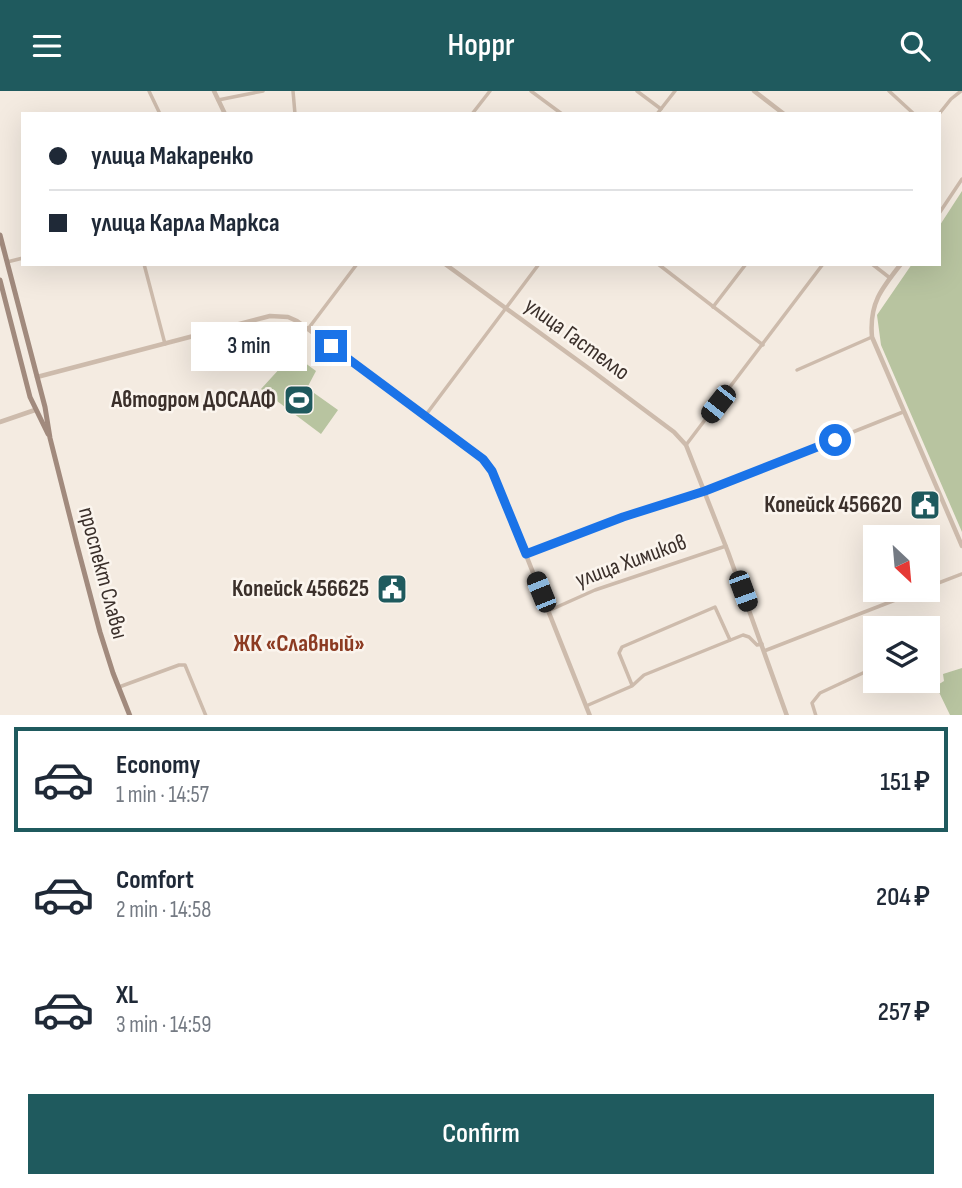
<!DOCTYPE html>
<html lang="en">
<head>
<meta charset="utf-8">
<style>
  :root { --surface:#fff; --page:#f2f2f3; --text:#1f2937; --muted:#747a83; --line:#e0e1e3; --accent:#1f5a5e }
  body { margin:0; font-family:"Sofia Sans Condensed",sans-serif; background:var(--page); color:var(--text); height:100vh; display:flex; flex-direction:column; font-size:26px; white-space:nowrap }
  * { box-sizing:border-box; margin:0 }
  p { font-size:23px; color:var(--muted) }
  .icon { flex:none; width:38px; height:38px; fill:none; stroke:currentColor; stroke-width:2; stroke-linecap:round; stroke-linejoin:round }
  .map { position:relative; height:624px; overflow:hidden }
  .panel { display:flex; flex-direction:column; background:var(--surface); flex:1 }
  .panel>* { flex:none }
  .guide { position:absolute; left:21px; top:21px; width:920px; height:154px; border-radius:0px; box-shadow:0 7px 28px #0002; display:grid; align-content:center; height:154px; padding:0 28px; background:var(--surface) }
  .needle { width:46px; rotate:154deg }
  .buttons { position:absolute; left:863px; top:434px; display:grid; gap:14px }
  .buttons a { display:grid; place-items:center; width:77px; height:77px; border-radius:0px; background:var(--surface); box-shadow:0 7px 28px #0002; font-size:35px }
  .end { position:absolute; width:32px; height:32px; margin:-16px; border:9px solid #1a73e8; background:#fff; box-shadow:0 0 0 4px #fff }
  .from { border-radius:50% }
  .bubble { position:absolute; height:49px; border-radius:0px; background:var(--surface); box-shadow:0 7px 28px #0002; font-size:23px; font-weight:600; line-height:49px; text-align:center }
  .car { position:absolute; width:21px; height:42px; margin:-21px -10px; border-radius:9px; box-shadow:0 0 5px 2px #0007; background:linear-gradient(#222 24%,#8ab4d8 0 40%,#222 0 76%,#8ab4d8 0 86%,#222 0) }
  .guide b { display:flex; align-items:center; gap:24px; height:66px; font-size:26px }
  .guide b+b { border-top:2px solid var(--line) }
  .guide i { width:18px; height:18px; background:var(--text) }
  ul { padding:12px 0 0; list-style:none }
  li { display:flex; align-items:center; gap:21px; height:105px; margin:0 14px 10px; padding:0 14px; border:4px solid transparent; border-radius:0px }
  li div { flex:1 }
  li b { display:block; font-size:26px }
  li em { font-style:normal; font-weight:600 }
  li.on { border-color:var(--accent) }
  li>.icon { width:63px; height:63px; stroke-width:1.5 }
  .primary-button { display:flex; gap:14px; margin-top:auto; padding:14px 28px }
  .primary-button a { flex:1; height:80px; border-radius:0px; background:var(--accent); color:#fff; font-size:28px; font-weight:600; line-height:80px; text-align:center }
  header { display:flex; justify-content:space-between; align-items:center; height:91px; padding:0 28px; background:var(--accent); color:#fff; font-size:32px; font-weight:600 }
  .map>svg:first-child { display:block }
</style>
</head>
<body>
<header><svg class="icon" aria-label="menu" viewBox="0 0 24 24"><path d="M4 6h16M4 12h16M4 18h16"/></svg>Hoppr<svg class="icon" aria-label="search" viewBox="0 0 24 24"><circle cx="10" cy="10" r="6"/><path d="M15 15l6 6"/></svg></header>
<div class="map">
<svg width="962" height="625" viewBox="0 0 962 625">
  <rect width="100%" height="100%" fill="#f4ebe1"/>
  <g fill="#b8c4a0">
    <path d="M962 100V441L881 254 877 224 912 173H940V134Z"/>
    <path d="M293 263 316 280 307 297 338 319 321 343 261 298Z"/>
    <path d="M962 577V624H950L936 595 944 590 943 583Z"/>
  </g>
  <g fill="none" stroke-linecap="round" stroke-linejoin="round">
    <g stroke="#cdbbac" stroke-width="3.5">
      <path d="M149 0 160 23"/>
      <path d="M293 0 295 23"/>
      <path d="M531 0 562 23"/>
      <path d="M637 0 661 18"/>
      <path d="M889 0 914 23"/>
      <path d="M218 9 263 0"/>
      <path d="M472 23 490 0"/>
      <path d="M657 23 675 0"/>
      <path d="M939 23 951 8 961 0"/>
      <path d="M940 121 962 88"/>
      <path d="M7 171 23 167"/>
      <path d="M144 173 165 253"/>
      <path d="M658 173 763 254"/>
      <path d="M872 173 890 187"/>
      <path d="M713 216 746 173"/>
      <path d="M308 238 357 173"/>
      <path d="M797 279 872 246"/>
      <path d="M425 325 539 173"/>
      <path d="M686 354 823 173"/>
      <path d="M526 463 623 426 705 400 903 321"/>
      <path d="M928 496 962 483"/>
      <path d="M548 520 595 499 726 455"/>
      <path d="M764 560 921 499"/>
      <path d="M632 594 619 562 622 556 715 516 730 549"/>
      <path d="M119 596 179 574H185L206 625"/>
      <path d="M586 615 632 595 644 584 743 544 749 546 757 554 762 553"/>
      <path d="M816 625 812 612 820 602 865 581"/>
    </g>
    <g stroke="#cdbbac" stroke-width="4.5">
      <path d="M214 0 225 23"/>
      <path d="M754 0 784 23"/>
      <path d="M445 173 591 279 674 341 686 354 728 461 787 625"/>
      <path d="M901 173C881 198 869 213 872 246L962 455"/>
      <path d="M37 286 270 225 288 226 297 230 472 359 488 373 499 396 590 625"/>
      <path d="M0 331 35 319"/>
    </g>
    <g stroke="#a18a7d" stroke-width="5">
      <path d="M0 144 45 316 50 347 77 454 100 541 113 582 130 625"/>
      <path d="M0 189 30 306 48 343"/>
    </g>
  </g>
  <g fill="none" stroke-linecap="round" stroke-linejoin="round">
    <path stroke="#1a73e8" stroke-width="9" d="M331 255 483 368 492 380 526 463 623 426 705 400 835 349"/>
  </g>
  <defs>
    <g id="stadium-square" transform="scale(1.575)"><rect x="-9" y="-9" width="18" height="18" rx="4" fill="#1f5a5e" stroke="#fbf5ee"/><path d="M0-5a6.5 5 0 1 0 0 10a6.5 5 0 1 0 0-10ZM-3.5-1.8h7v3.6h-7Z" fill="#fff"/></g>
    <g id="civic-square" transform="scale(1.575)"><rect x="-9" y="-9" width="18" height="18" rx="4" fill="#1f5a5e" stroke="#fbf5ee"/><path d="M-.6-6.5H3V-4.5H.6V-3L4-1V1h2V6H-6V1h2V-1L-.6-3ZM-1.2 2.5V6h2.4V2.5Z" fill="#fff"/></g>
  </defs>
  <g fill-rule="evenodd">
    <use href="#stadium-square" x="299" y="309"/>
    <use href="#civic-square" x="925" y="414"/>
    <use href="#civic-square" x="392" y="498"/>
  </g>
  <g text-anchor="middle" dominant-baseline="central" stroke-width="5" stroke-linejoin="round" paint-order="stroke">
    <g font-size="23" fill="#3b302b" stroke="#fbf5ee">
      <text transform="translate(577 248) rotate(36)">улица Гастелло</text>
      <text transform="translate(631 470) rotate(-20)">улица Химиков</text>
      <text transform="translate(103 482) rotate(75)">проспект Славы</text>
    </g>
    <g font-size="23" font-weight="bold" fill="#3b302b" stroke="#fbf5ee" text-anchor="end">
      <text x="276" y="309">Автодром ДОСААФ</text>
      <text x="902" y="414">Копейск 456620</text>
      <text x="369" y="498">Копейск 456625</text>
    </g>
    <g font-size="24" font-weight="bold" fill="#8c3b22" stroke="#fbf5ee">
      <text x="299" y="552">ЖК «Славный»</text>
    </g>
  </g>
</svg>
<div class="buttons">
<a><svg class="needle" viewBox="-14 -14 28 28"><path d="M0-13l5 13h-10z" fill="#e53935"/><path d="M0 13l5-13h-10z" fill="#747a83"/></svg></a>
<a><svg class="icon" aria-label="layers" viewBox="0 0 24 24"><path d="M12 4l9 5-9 5-9-5zM3 14l9 5 9-5"/></svg></a>
</div>
<i class="end from" style="left:835px;top:349px"></i>
<i class="end" style="left:331px;top:255px"></i>
<div class="bubble" style="left:191px;top:231px;width:116px">3 min</div>
<i class="car" style="left:718px;top:313px;rotate:218deg"></i>
<i class="car" style="left:743px;top:500px;rotate:160deg"></i>
<i class="car" style="left:541px;top:501px;rotate:338deg"></i>
<div class="guide">
<b><i class="from"></i>улица Макаренко</b>
<b><i></i>улица Карла Маркса</b>
</div>
</div>
<section class="panel">
<ul>
<li class="on"><svg class="icon" aria-label="car" viewBox="0 0 24 24"><path d="M5 17H2v-5l4-1 3-4h7l3 4 3 1v5h-3M9 17h6M6 11h13"/><circle cx="7" cy="17" r="2"/><circle cx="17" cy="17" r="2"/></svg><div><b>Economy</b><p>1 min · 14:57</p></div><em>151 ₽</em></li>
<li><svg class="icon" aria-label="car" viewBox="0 0 24 24"><path d="M5 17H2v-5l4-1 3-4h7l3 4 3 1v5h-3M9 17h6M6 11h13"/><circle cx="7" cy="17" r="2"/><circle cx="17" cy="17" r="2"/></svg><div><b>Comfort</b><p>2 min · 14:58</p></div><em>204 ₽</em></li>
<li><svg class="icon" aria-label="car" viewBox="0 0 24 24"><path d="M5 17H2v-5l4-1 3-4h7l3 4 3 1v5h-3M9 17h6M6 11h13"/><circle cx="7" cy="17" r="2"/><circle cx="17" cy="17" r="2"/></svg><div><b>XL</b><p>3 min · 14:59</p></div><em>257 ₽</em></li>
</ul>
<div class="primary-button"><a>Confirm</a></div>
</section>
</body>
</html>
